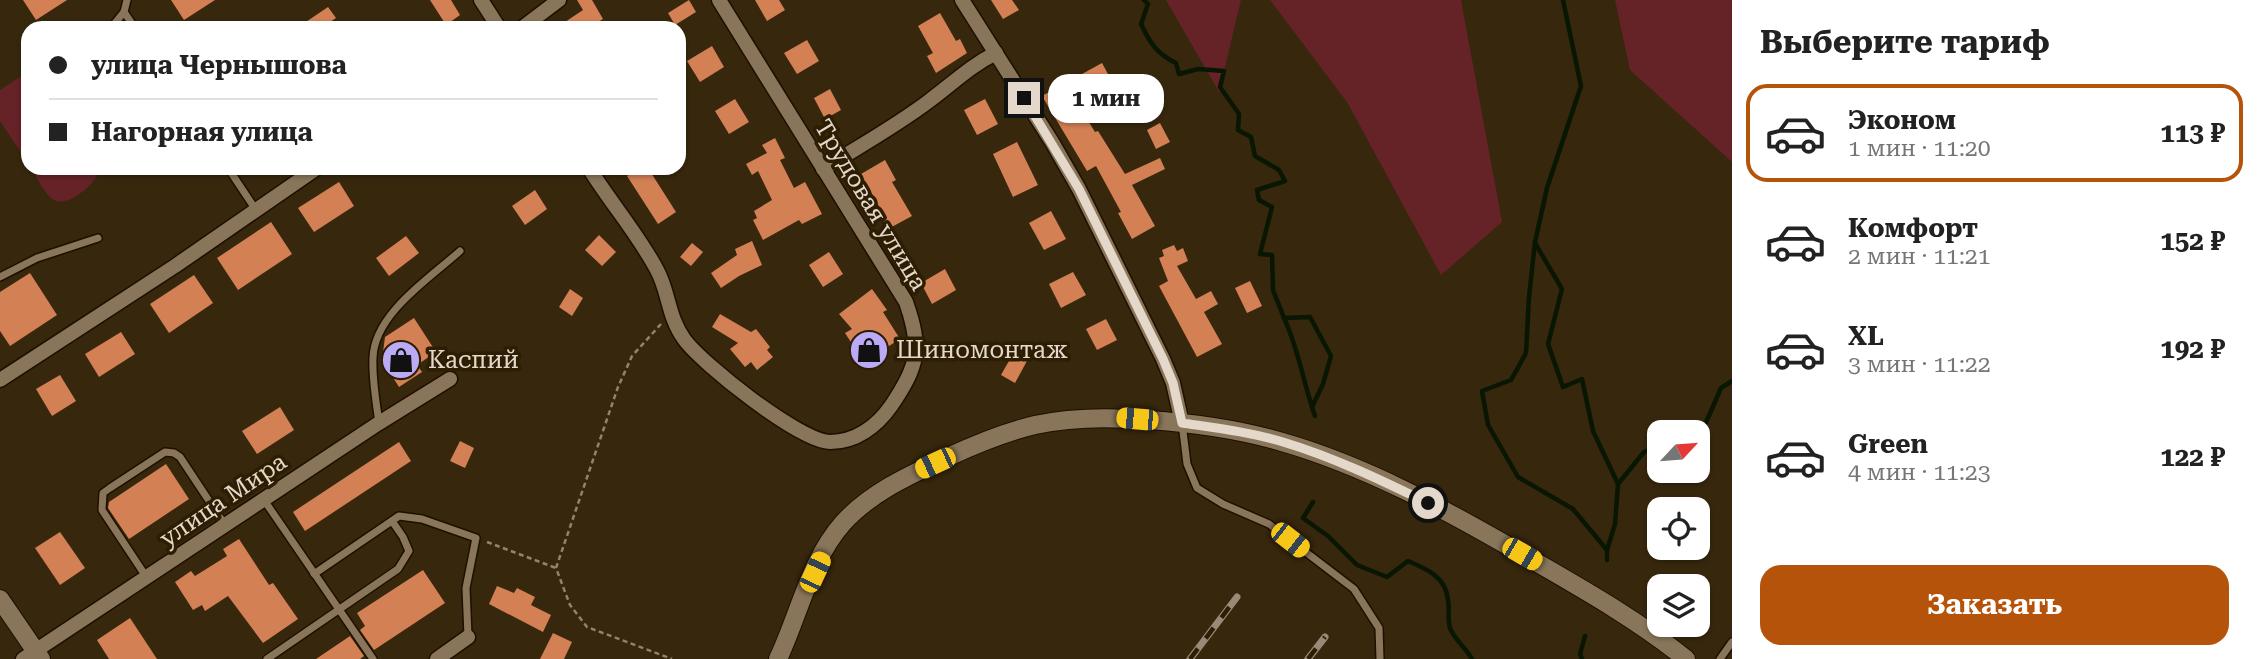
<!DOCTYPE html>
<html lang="ru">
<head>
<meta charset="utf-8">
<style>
  :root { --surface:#fff; --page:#f2f2f2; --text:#222; --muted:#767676; --line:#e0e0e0; --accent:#b45309 }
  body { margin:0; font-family:"Roboto Serif",serif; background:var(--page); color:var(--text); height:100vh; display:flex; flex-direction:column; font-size:26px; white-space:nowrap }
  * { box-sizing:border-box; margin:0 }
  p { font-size:23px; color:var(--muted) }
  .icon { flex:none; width:38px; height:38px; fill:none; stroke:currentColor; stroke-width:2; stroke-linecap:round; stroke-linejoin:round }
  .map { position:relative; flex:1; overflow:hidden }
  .details { display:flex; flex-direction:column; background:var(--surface); width:525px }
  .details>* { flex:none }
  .hud { position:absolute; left:21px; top:21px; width:665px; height:154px; border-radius:21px; box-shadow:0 2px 5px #0004; display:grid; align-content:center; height:154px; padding:0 28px; background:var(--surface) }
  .needle { width:46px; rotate:64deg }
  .tools { position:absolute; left:1647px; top:420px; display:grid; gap:14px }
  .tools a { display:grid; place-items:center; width:63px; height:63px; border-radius:14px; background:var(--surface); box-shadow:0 2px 5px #0004; font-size:35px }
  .end { position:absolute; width:32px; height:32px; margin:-16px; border:9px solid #e3d8c9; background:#111; box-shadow:0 0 0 4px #111 }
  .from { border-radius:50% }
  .bubble { position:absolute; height:49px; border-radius:21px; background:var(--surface); box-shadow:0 2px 5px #0004; font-size:23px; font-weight:700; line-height:49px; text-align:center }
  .car { position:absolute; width:21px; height:42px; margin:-21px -10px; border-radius:9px; box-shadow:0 0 5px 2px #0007; background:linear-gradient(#f5c518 24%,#345 0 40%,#f5c518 0 76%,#345 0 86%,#f5c518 0) }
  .hud b { display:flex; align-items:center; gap:24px; height:66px; font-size:26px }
  .hud b+b { border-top:2px solid var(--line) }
  .hud i { width:18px; height:18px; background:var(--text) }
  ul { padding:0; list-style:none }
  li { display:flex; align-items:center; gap:21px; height:98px; margin:0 14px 10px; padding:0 14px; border:4px solid transparent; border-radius:21px }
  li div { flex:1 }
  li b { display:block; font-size:26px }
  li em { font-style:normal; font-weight:700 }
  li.current { border-color:var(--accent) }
  li>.icon { width:63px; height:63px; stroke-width:1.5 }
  h2 { padding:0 28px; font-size:32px; line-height:84px }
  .action { display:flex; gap:14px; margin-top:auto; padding:14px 28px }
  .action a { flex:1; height:80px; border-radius:21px; background:var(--accent); color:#fff; font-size:28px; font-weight:700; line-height:80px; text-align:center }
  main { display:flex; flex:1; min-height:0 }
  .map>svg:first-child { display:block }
</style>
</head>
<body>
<main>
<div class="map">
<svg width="1732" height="659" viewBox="0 0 1732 659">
  <rect width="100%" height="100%" fill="#37270d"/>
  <g fill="#652227">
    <path d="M1166 0H1241L1219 92Z"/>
    <path d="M1270 0H1461L1502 222 1441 275 1347 102Z"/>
    <path d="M1615 0H1732V162L1630 70Z"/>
    <path d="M23 75H28V163L0 121V90Z"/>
    <path d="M31 168H100C98 182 69 208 54 200 44 194 37 177 31 168Z"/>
  </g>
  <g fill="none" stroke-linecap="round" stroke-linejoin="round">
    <g stroke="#091602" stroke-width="4.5">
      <path d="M1144 0 1148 4 1141 24C1150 43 1157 54 1176 63L1179 74 1198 69 1224 71 1220 87 1239 114 1238 130 1251 137 1255 156 1279 170 1285 181 1257 190 1259 200 1272 207 1260 254 1272 255 1273 290 1284 318 1310 317 1331 356 1323 384 1312 407"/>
      <path d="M1563 0 1581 86 1547 188 1535 242 1529 297 1526 353 1511 380 1482 391 1488 425 1518 477 1573 509 1607 550V560"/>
      <path d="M1535 243 1562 289 1548 344 1563 387 1582 379 1593 431 1618 484"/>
      <path d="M1284 318C1299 350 1303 382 1315 416"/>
      <path d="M1691 432 1704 427 1721 388 1732 381"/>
      <path d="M1313 502 1303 518 1328 536 1357 565 1387 577 1408 561C1427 569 1446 577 1448 600 1450 609 1447 618 1450 628 1454 639 1466 648 1472 659"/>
      <path d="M1607 550 1615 524 1618 484 1644 452 1659 445"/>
      <path d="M1582 659 1580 654 1585 636"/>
    </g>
  </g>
  <g fill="#d38054">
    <path d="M23 0H67L36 20Z"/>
    <path d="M171 0H215L184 20Z"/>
    <path d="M430 0H451L460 15 446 25Z"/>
    <path d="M577 0H592L603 19 588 28H556L583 10Z"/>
    <path d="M689 0 696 12 675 25 668 13Z"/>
    <path d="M755 0H779L785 10 767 21Z"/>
    <path d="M991 0H1012L1019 10 1003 19Z"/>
    <path d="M328 7 336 18 321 28H297Z"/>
    <path d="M940 13 956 41 960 39 967 53 936 73 927 56 933 53 918 26Z"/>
    <path d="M807 40 819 61 797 74 784 53Z"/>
    <path d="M712 46 724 67 700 82 687 61Z"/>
    <path d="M1102 63 1108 74 1071 93 1095 132 1098 131 1125 174 1160 158 1165 169 1132 185 1155 226 1132 239 1118 213 1121 212 1096 166 1087 171 1042 96Z"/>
    <path d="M830 89 841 110 825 119 814 98Z"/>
    <path d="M735 99 749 122 729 134 715 111Z"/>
    <path d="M985 99 998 124 977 135 964 110Z"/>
    <path d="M1160 123 1170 142 1156 149 1147 130Z"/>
    <path d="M775 138 785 158 780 160 794 188 805 182 822 214 802 224 799 220 763 240 753 220 757 218 754 211 772 200 758 171 752 175 746 164 767 153 762 145Z"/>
    <path d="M1017 142 1038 185 1013 197 993 154Z"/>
    <path d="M885 160 896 180 892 182 912 216 888 229 878 212 881 210 861 174Z"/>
    <path d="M639 168H648L676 212 658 224 627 176Z"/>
    <path d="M339 182 354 206 314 232 298 208Z"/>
    <path d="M535 190 547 209 525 225 512 206Z"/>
    <path d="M1051 211 1066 239 1044 250 1029 223Z"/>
    <path d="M271 222 292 254 238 290 217 258Z"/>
    <path d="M599 235 616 252 602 266 585 250Z"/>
    <path d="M406 236 419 253 389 276 376 258Z"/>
    <path d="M752 241 762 265 739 276 721 288 711 273 737 255 735 249Z"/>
    <path d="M692 243 703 252 691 266 680 257Z"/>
    <path d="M1174 245 1177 251 1183 248 1188 261 1177 266 1196 299 1211 291 1218 304 1204 312 1222 344 1197 357 1159 286 1168 281 1159 258 1164 256 1162 250Z"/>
    <path d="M829 252 843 274 823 287 809 265Z"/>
    <path d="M945 269 956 290 932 304 921 283Z"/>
    <path d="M1073 272 1086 295 1061 308 1049 284Z"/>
    <path d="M30 273 57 315 10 346 0 331V292Z"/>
    <path d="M194 275 213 303 169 333 150 304Z"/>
    <path d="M1250 281 1262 306 1247 313 1235 288Z"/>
    <path d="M570 289 583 298 572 316 559 307Z"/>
    <path d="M872 289 887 310 883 312 900 339 864 362 845 333 852 329 839 314Z"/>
    <path d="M720 314 751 332 756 329 770 347 767 350 773 357 757 370 751 362 745 367 730 349 738 343 712 327Z"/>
    <path d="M414 318 436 352 417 365 422 372 399 387 382 360 385 337Z"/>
    <path d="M1106 319 1117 340 1097 350 1086 329Z"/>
    <path d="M121 332 135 354 99 377 85 354Z"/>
    <path d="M1014 352 1028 359 1015 383 1001 375Z"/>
    <path d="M60 375 76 401 52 416 36 389Z"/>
    <path d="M280 407 294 430 257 454 242 431Z"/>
    <path d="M460 441 474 448 465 468 450 461Z"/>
    <path d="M399 442 411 461 305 531 293 512Z"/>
    <path d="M166 464 189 499 129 539 108 508 109 502Z"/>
    <path d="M60 532 85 568 60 585 35 548Z"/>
    <path d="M239 539 269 585 273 583 298 619 263 643 228 596 205 611 202 605 193 610 175 582 191 571 195 576 227 556 223 549Z"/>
    <path d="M423 570 445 603 374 650 360 630 365 626 357 613Z"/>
    <path d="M497 586 514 593 517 588 535 597 531 605 551 615 543 632 489 604Z"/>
    <path d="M130 618 157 659H109L97 640Z"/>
    <path d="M553 633 572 642 564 659H540Z"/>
    <path d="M350 636 364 656 360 659H316Z"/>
  </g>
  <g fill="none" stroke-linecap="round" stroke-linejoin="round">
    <g stroke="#1e0f00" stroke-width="10">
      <g id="service">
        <path d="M124 12 127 0"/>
        <path d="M111 28 124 12 135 28"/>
        <path d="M228 168 256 210"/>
        <path d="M0 277 37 258 98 238"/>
        <path d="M379 423C376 401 372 379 373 358 374 314 430 278 460 251"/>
        <path d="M1182 423 1187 464 1197 488 1223 504 1269 524 1354 589 1379 628 1380 659"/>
        <path d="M264 500 373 659"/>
        <path d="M314 574 399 516 422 519 476 538 466 588 468 636"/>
        <path d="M147 578 102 510 103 493 110 488 165 452 174 453 180 457 225 525"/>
        <path d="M267 659 398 569 409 551 403 537 392 521"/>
        <path d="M1720 659 1732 642"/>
      </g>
    </g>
    <g stroke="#1e0f00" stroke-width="17">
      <g id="minor">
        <path d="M481 0 499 28"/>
        <path d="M962 0 1052 142 1079 189 1163 359 1173 383 1182 423"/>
        <path d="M522 28 559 0"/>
        <path d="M589 168C610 202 638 234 657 270 669 292 668 317 684 339 702 364 799 441 830 442 856 442 877 426 891 406 919 365 922 348 906 302L719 0"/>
        <path d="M823 169C858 147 896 126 929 101 952 84 970 66 996 53"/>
        <path d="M0 380 175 266 317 168"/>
        <path d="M23 659 379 423 450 379"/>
        <path d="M437 659 468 637"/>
      </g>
    </g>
    <g stroke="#1e0f00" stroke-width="20">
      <path id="tertiary" d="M0 599 41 659"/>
    </g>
    <g stroke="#1e0f00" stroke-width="20">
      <path id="secondary" d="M778 659C799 615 810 560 843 523 871 492 912 474 948 457 976 444 1005 432 1035 425 1071 417 1111 417 1148 420 1193 423 1238 429 1282 442 1366 466 1446 510 1522 554 1579 587 1635 618 1686 659"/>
    </g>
    <g stroke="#91836f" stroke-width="2.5" stroke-dasharray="5 3.5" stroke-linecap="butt">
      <path d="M661 324 632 356 618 387 556 568 570 605 587 627 672 659"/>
      <path d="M487 542 556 568"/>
    </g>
    <use href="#service" stroke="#89765a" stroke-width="7"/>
    <use href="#minor" stroke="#89765a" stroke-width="14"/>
    <use href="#tertiary" stroke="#89765a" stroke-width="18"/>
    <use href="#secondary" stroke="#89765a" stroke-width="18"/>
    <g stroke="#988a77" stroke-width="7">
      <g id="rail">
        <path d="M1190 659 1237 597"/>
        <path d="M1308 659 1325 637"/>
      </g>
    </g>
    <use href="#rail" stroke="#2d1d03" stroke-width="4.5" stroke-dasharray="13" stroke-linecap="butt"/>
  </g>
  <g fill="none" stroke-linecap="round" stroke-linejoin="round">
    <path stroke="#e3d8c9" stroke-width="9" d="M1024 98 1079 189 1163 359 1173 383 1182 423C1216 428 1250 432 1283 442 1333 457 1381 480 1428 503"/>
  </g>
  <defs>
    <g id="shop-disc" transform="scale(2.0125)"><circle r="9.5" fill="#bbaaf6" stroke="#2d1d03"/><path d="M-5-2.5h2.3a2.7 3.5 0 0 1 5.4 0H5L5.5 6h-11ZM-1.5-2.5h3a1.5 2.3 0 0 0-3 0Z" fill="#111"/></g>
  </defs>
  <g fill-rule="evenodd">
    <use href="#shop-disc" x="869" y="350"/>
    <use href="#shop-disc" x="401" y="360"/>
  </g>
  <g text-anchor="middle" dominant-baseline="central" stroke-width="7" stroke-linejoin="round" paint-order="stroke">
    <g font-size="24" fill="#e3d8c9" stroke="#2d1d03">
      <text transform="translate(871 205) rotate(59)">Трудовая улица</text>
      <text transform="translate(223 500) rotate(-34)">улица Мира</text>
    </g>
    <g font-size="24" fill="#e3d8c9" stroke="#2d1d03" text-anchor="start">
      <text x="896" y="350">Шиномонтаж</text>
      <text x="428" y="360">Каспий</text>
    </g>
  </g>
</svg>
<div class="tools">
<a><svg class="needle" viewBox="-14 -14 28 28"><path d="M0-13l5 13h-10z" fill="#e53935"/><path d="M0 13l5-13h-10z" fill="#767676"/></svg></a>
<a><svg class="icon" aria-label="locate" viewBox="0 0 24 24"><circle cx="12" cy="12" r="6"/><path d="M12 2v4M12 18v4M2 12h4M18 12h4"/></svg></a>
<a><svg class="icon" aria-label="layers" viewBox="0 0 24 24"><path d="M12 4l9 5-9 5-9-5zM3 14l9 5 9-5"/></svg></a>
</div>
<i class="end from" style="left:1428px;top:503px"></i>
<i class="end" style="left:1024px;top:98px"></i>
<div class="bubble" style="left:1048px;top:74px;width:116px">1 мин</div>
<i class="car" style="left:1137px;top:419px;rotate:275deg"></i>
<i class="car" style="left:935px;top:463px;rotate:245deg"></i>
<i class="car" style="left:1290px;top:540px;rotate:128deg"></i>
<i class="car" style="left:1522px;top:554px;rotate:120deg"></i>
<i class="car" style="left:815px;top:572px;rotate:25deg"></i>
<div class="hud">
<b><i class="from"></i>улица Чернышова</b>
<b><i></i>Нагорная улица</b>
</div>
</div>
<section class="details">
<h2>Выберите тариф</h2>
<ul>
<li class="current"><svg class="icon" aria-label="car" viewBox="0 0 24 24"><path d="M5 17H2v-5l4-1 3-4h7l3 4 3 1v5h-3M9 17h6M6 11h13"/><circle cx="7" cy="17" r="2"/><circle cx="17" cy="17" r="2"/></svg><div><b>Эконом</b><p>1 мин · 11:20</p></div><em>113 ₽</em></li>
<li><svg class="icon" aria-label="car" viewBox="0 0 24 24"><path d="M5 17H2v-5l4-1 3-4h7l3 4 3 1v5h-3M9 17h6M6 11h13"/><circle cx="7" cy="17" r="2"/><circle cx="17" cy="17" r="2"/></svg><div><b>Комфорт</b><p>2 мин · 11:21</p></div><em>152 ₽</em></li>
<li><svg class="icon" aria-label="car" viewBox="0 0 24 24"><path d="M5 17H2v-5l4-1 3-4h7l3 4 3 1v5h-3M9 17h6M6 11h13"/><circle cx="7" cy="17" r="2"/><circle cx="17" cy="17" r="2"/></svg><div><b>XL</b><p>3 мин · 11:22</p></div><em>192 ₽</em></li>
<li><svg class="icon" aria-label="car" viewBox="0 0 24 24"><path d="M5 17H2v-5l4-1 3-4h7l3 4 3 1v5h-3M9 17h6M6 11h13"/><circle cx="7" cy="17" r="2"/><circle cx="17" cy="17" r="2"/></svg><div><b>Green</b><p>4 мин · 11:23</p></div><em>122 ₽</em></li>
</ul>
<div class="action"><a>Заказать</a></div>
</section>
</main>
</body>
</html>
